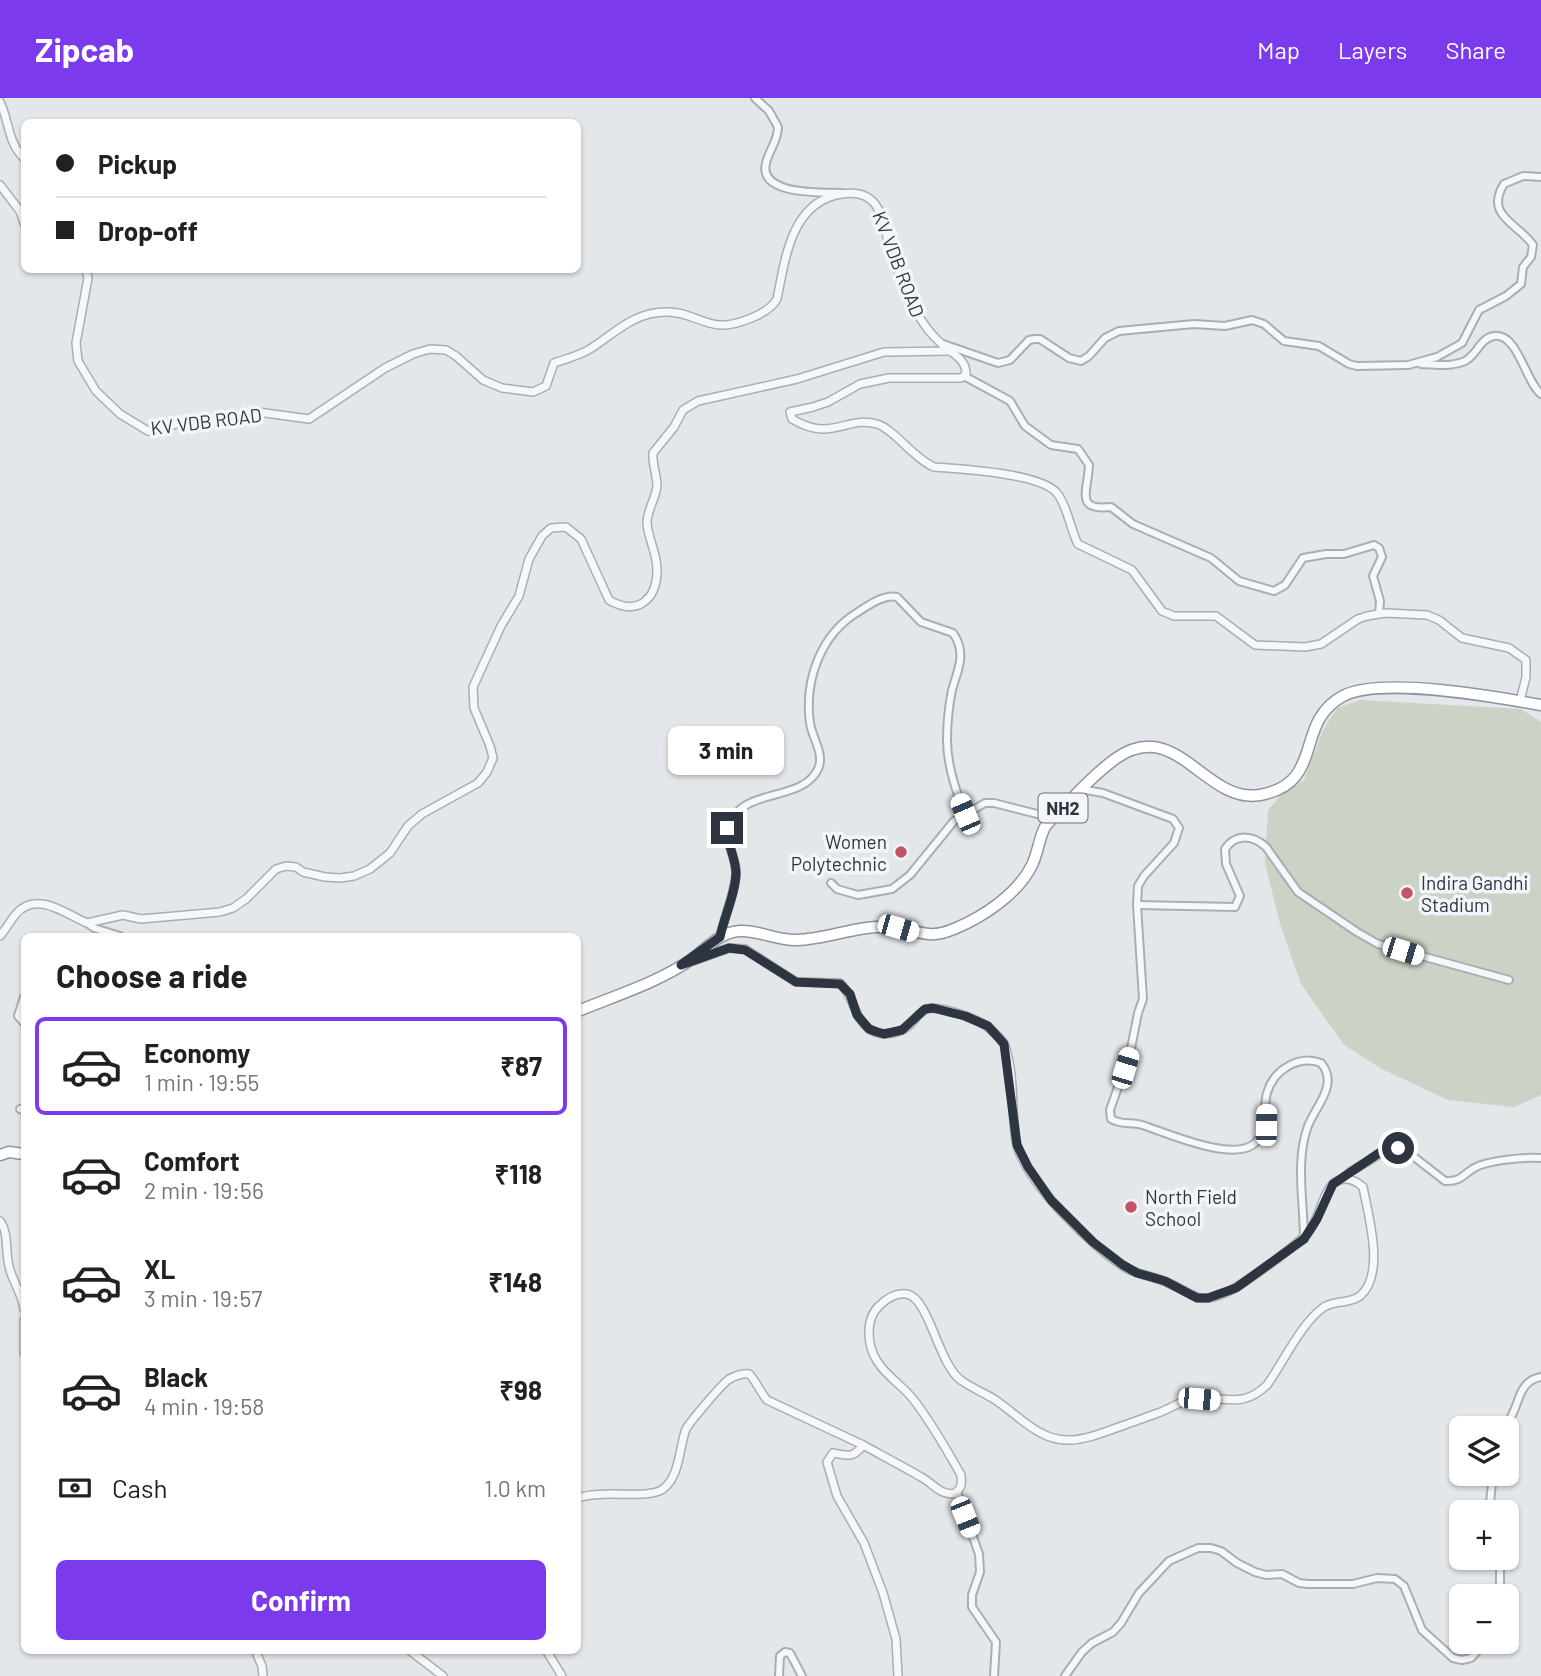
<!DOCTYPE html>
<html lang="en">
<head>
<meta charset="utf-8">
<style>
  :root { --surface:#fff; --page:#f2f2f2; --text:#202124; --muted:#757577; --line:#e0e0e0; --accent:#7c3aed }
  body { margin:0; font-family:Barlow,sans-serif; background:var(--page); color:var(--text); height:100vh; display:flex; flex-direction:column; font-size:26px; white-space:nowrap }
  * { box-sizing:border-box; margin:0 }
  p { font-size:23px; color:var(--muted) }
  .icon { flex:none; width:38px; height:38px; fill:none; stroke:currentColor; stroke-width:2; stroke-linecap:round; stroke-linejoin:round }
  .map { position:relative; flex:1; overflow:hidden }
  .details { position:absolute; left:21px; top:835px; width:560px; height:721px; display:flex; flex-direction:column; background:var(--surface); border-radius:10px; box-shadow:0 2px 5px #0004 }
  .details>* { flex:none }
  .top-card { position:absolute; left:21px; top:21px; width:560px; height:154px; border-radius:10px; box-shadow:0 2px 5px #0004; display:grid; align-content:center; height:154px; padding:0 35px; background:var(--surface) }
  .controls { position:absolute; left:1449px; top:1318px; display:grid; gap:14px }
  .controls a { display:grid; place-items:center; width:70px; height:70px; border-radius:10px; background:var(--surface); box-shadow:0 2px 5px #0004; font-size:35px }
  .end { position:absolute; width:32px; height:32px; margin:-16px; border:9px solid #2d3541; background:#fff; box-shadow:0 0 0 4px #fff }
  .from { border-radius:50% }
  .bubble { position:absolute; height:49px; border-radius:10px; background:var(--surface); box-shadow:0 2px 5px #0004; font-size:23px; font-weight:700; line-height:49px; text-align:center }
  .car { position:absolute; width:21px; height:42px; margin:-21px -10px; border-radius:9px; box-shadow:0 0 5px 2px #0007; background:linear-gradient(#fff 24%,#345 0 40%,#fff 0 76%,#345 0 86%,#fff 0) }
  .top-card b { display:flex; align-items:center; gap:24px; height:66px; font-size:26px }
  .top-card b+b { border-top:2px solid var(--line) }
  .top-card i { width:18px; height:18px; background:var(--text) }
  ul { padding:0; list-style:none }
  li { display:flex; align-items:center; gap:21px; height:98px; margin:0 14px 10px; padding:0 21px; border:4px solid transparent; border-radius:10px }
  li div { flex:1 }
  li b { display:block; font-size:26px }
  li em { font-style:normal; font-weight:700 }
  li.on { border-color:var(--accent) }
  li>.icon { width:63px; height:63px; stroke-width:1.5 }
  h2 { padding:0 35px; font-size:32px; line-height:84px }
  .pay { display:flex; align-items:center; gap:18px; height:77px; padding:0 35px; font-size:26px }
  .pay p { margin-inline-start:auto }
  .primary-button { display:flex; gap:14px; margin-top:auto; padding:14px 35px }
  .primary-button a { flex:1; height:80px; border-radius:10px; background:var(--accent); color:#fff; font-size:28px; font-weight:700; line-height:80px; text-align:center }
  header { display:flex; align-items:center; gap:42px; box-sizing:border-box; height:98px; padding:0 35px; background:var(--accent); color:#fff }
  header strong { font-size:33px }
  nav { display:flex; gap:38px; margin-inline-start:auto; font-size:24px }
  .map>svg:first-child { display:block }
</style>
</head>
<body>
<header>
<strong>Zipcab</strong>
<nav><a>Map</a><a>Layers</a><a>Share</a></nav>
</header>
<div class="map">
<svg width="1541" height="1578" viewBox="0 0 1541 1578">
  <rect width="100%" height="100%" fill="#e4e7ea"/>
  <path fill="#cad3c6" d="M1360 602 1521 611 1541 624V997L1514 1009 1448 1002 1382 971 1344 947 1301 886 1280 826 1265 765 1268 712 1282 696 1304 682 1323 632 1337 610Z"/>
  <g fill="none" stroke-linecap="round" stroke-linejoin="round">
    <g stroke="#a9aeb4" stroke-width="10">
      <g id="minor">
        <path d="M755 0 769 13 778 29C778 43 769 52 766 65 758 98 823 94 842 95"/>
        <path d="M943 246 998 265 1010 262 1029 242 1035 241H1040L1069 260 1081 263 1089 258 1105 240 1119 233 1194 226 1225 228 1252 222 1264 226 1284 243 1319 248 1349 266 1357 268 1408 267 1437 259 1462 245 1479 212 1506 198 1521 186 1523 169 1531 159 1533 147C1519 126 1484 118 1504 86L1523 78 1541 79"/>
        <path d="M1421 266C1436 267 1451 269 1465 263 1477 257 1480 240 1494 238 1518 235 1525 283 1541 296"/>
        <path d="M964 278 1010 303 1025 328 1051 347 1078 351 1089 367C1088 393 1074 413 1111 409L1133 426 1211 460 1239 483 1274 493 1285 487 1303 460 1326 456H1344L1374 447 1379 450 1382 459 1373 478 1380 503 1379 516"/>
        <path d="M1080 691 1103 695 1173 721 1179 730 1174 745 1144 778 1138 788 1137 807 1143 901 1138 915 1130 955 1110 1012 1111 1021C1121 1027 1132 1024 1142 1027 1167 1035 1234 1065 1255 1045 1270 1031 1262 1013 1267 995 1274 971 1299 957 1321 965 1339 986 1316 1008 1308 1028 1295 1062 1304 1105 1304 1141"/>
        <path d="M831 785 837 791 858 797 892 791 910 777 954 723 985 705H994L1053 720"/>
        <path d="M1137 807 1235 809 1240 798 1226 766 1225 751C1236 735 1253 737 1266 749L1298 794 1357 834 1378 846 1509 882"/>
        <path d="M87 825 94 830 120 838"/>
        <path d="M720 839C724 819 734 798 736 777 737 756 720 741 732 721 750 690 803 703 818 671 825 656 812 640 810 625 804 582 821 536 858 514 869 507 884 496 897 499L921 524 953 535C967 555 958 571 952 592 949 607 947 627 947 642 947 667 956 694 965 716"/>
        <path d="M24 899 18 918 24 925"/>
        <path d="M20 1011 24 1013"/>
        <path d="M1344 1081 1350 1074 1390 1050 1405 1052 1445 1083C1460 1084 1463 1077 1474 1070 1488 1062 1525 1059 1541 1060"/>
        <path d="M1501 1330C1522 1316 1513 1284 1541 1279"/>
        <path d="M957 1394 979 1456 980 1474 972 1497V1509L996 1544 994 1578"/>
        <path d="M1489 1414 1493 1376"/>
        <path d="M1500 1460V1498"/>
        <path d="M779 1578 780 1558 785 1554 790 1555 802 1578"/>
        <path d="M1065 1578 1082 1554 1092 1545 1113 1534 1121 1525 1139 1495 1169 1463 1198 1450H1211L1221 1453 1237 1465 1255 1474 1266 1477 1282 1476 1299 1485 1308 1486H1353L1377 1480 1395 1481 1404 1488 1422 1532 1453 1560 1462 1562 1471 1560 1486 1544"/>
      </g>
    </g>
    <g stroke="#a9aeb4" stroke-width="10">
      <g id="tertiary">
        <path d="M0 4C9 22 8 46 24 60"/>
        <path d="M0 87 20 113 24 125"/>
        <path d="M86 172 88 180 76 245 78 263 96 293 120 316 148 333 159 332 181 324 227 323 258 314 309 321 385 270 413 256 430 251 446 252 456 258 483 282 502 290 533 294 546 288 554 265C566 261 578 258 590 251 615 235 634 214 666 214 685 213 701 225 719 227 736 228 769 216 777 201 785 162 791 103 842 96 880 90 882 120 889 147 892 162 900 177 906 192 916 215 925 232 944 248 954 257 966 261 966 276L961 280H889L860 286 828 304 813 309 790 314 792 321C832 345 847 317 877 326 894 331 913 360 934 369 960 371 1040 375 1057 395 1068 409 1070 431 1078 446L1132 472 1162 513 1174 518H1216L1255 547 1305 549 1321 546 1358 521 1367 518 1385 515 1427 517 1439 522 1462 540 1509 550 1526 562V579L1520 603"/>
        <path d="M0 838C6 831 10 823 16 816 36 792 66 816 87 825L123 817 141 821 220 814 233 810 246 801 276 771 286 768 296 769 303 774 325 779 340 780 354 778 370 771 390 755 408 728 422 716 478 685 487 674 493 660 490 648 474 610 473 589 501 528 519 498 529 461 542 438 551 430 566 429 581 441 609 502C636 518 656 503 657 474 658 457 648 441 647 425 647 412 656 400 657 388 657 377 652 366 653 355L674 329 683 312 698 303 797 281 884 254 951 253"/>
        <path d="M693 863 729 850 745 851 796 884 840 885C854 898 853 918 868 930 881 940 901 936 912 925 916 920 920 913 927 911 940 907 982 922 991 932 996 936 1003 942 1005 948 1015 978 1011 1012 1016 1043 1023 1082 1093 1150 1126 1170 1139 1177 1153 1178 1166 1184 1176 1188 1185 1194 1195 1198 1204 1203 1216 1199 1225 1195 1241 1188 1300 1146 1310 1132 1320 1119 1322 1096 1334 1085 1344 1077 1355 1082 1363 1089 1368 1117 1386 1176 1360 1198 1350 1206 1335 1202 1324 1209 1301 1225 1283 1265 1267 1287 1240 1313 1223 1296 1192 1301 1180 1303 1170 1311 1158 1315 1150 1318 1141 1321 1133 1324 1115 1330 1086 1343 1067 1342 1038 1342 1017 1316 994 1301 984 1295 972 1290 962 1283 938 1267 930 1201 907 1196 896 1194 886 1201 879 1208 865 1221 867 1247 877 1263 886 1278 902 1287 913 1301 932 1325 946 1351 961 1377 962 1386 962 1390 954 1396 938 1396 934 1386 921 1379 902 1368 883 1358 863 1347 854 1360 848 1358 833 1355L827 1364 837 1398 864 1445 883 1495 896 1541 898 1578"/>
        <path d="M0 1123C9 1135 5 1153 9 1168 12 1183 22 1195 24 1211"/>
        <path d="M24 1222V1255"/>
        <path d="M578 1400C601 1391 648 1402 663 1391 680 1379 679 1349 686 1331 690 1324 721 1287 728 1282 733 1278 744 1275 749 1276 753 1278 762 1297 767 1302L863 1347"/>
        <path d="M255 1552 262 1568 263 1578"/>
        <path d="M409 1552 443 1578"/>
        <path d="M546 1552 562 1578"/>
      </g>
    </g>
    <g stroke="#8d95a0" stroke-width="13">
      <g id="trunk">
        <path d="M578 913C617 897 657 885 692 861 707 850 720 834 740 833 759 832 778 843 797 842 831 841 864 824 899 830 922 834 930 841 954 831 983 819 1018 796 1032 767 1038 755 1039 740 1045 729 1049 723 1056 717 1061 712 1078 694 1095 676 1115 661 1177 617 1204 706 1260 697 1326 685 1293 625 1343 598 1381 578 1497 599 1541 607"/>
        <path d="M0 1057 9 1054 24 1056"/>
      </g>
    </g>
    <use href="#minor" stroke="#f6f7f9" stroke-width="6"/>
    <use href="#tertiary" stroke="#f6f7f9" stroke-width="7"/>
    <use href="#trunk" stroke="#fff" stroke-width="10"/>
  </g>
  <g fill="none" stroke-linecap="round" stroke-linejoin="round">
    <path stroke="#2d3541" stroke-width="9" d="M727 730C727 746 735 758 736 774 736 795 724 819 720 839L681 867 729 850 745 852 796 884 840 886 850 896 857 917 869 931 877 934 884 936 902 932 925 911 933 910 965 918 988 928 1004 946 1017 1047 1028 1069 1051 1102 1093 1144 1123 1167 1137 1175 1165 1183 1197 1200H1208L1236 1190 1304 1141 1317 1121 1333 1086 1382 1053 1390 1050H1398"/>
  </g>
  <g fill="#c25669" stroke="#f4f5f8" stroke-width="2.5">
    <circle cx="901" cy="754" r="7"/>
    <circle cx="1407" cy="795" r="7"/>
    <circle cx="1131" cy="1109" r="7"/>
  </g>
  <g text-anchor="middle" dominant-baseline="central" stroke-width="7" stroke-linejoin="round" paint-order="stroke">
    <rect fill="#f4f5f8" stroke="#696f78" stroke-width="2" x="1038.5" y="695.5" width="49" height="29" rx="5"/>
    <g font-size="18" font-weight="bold" fill="#2d3541">
      <text x="1063" y="710">NH2</text>
    </g>
    <g font-size="19" fill="#2d3541" stroke="#f4f5f8">
      <text transform="translate(899 166) rotate(69)">KV VDB ROAD</text>
      <text transform="translate(206 323) rotate(-7)">KV VDB ROAD</text>
    </g>
    <g font-size="19" fill="#2d3541" stroke="#f4f5f8" text-anchor="start">
      <text x="887" y="743" text-anchor="end">Women<tspan x="887" dy="22">Polytechnic</tspan></text>
      <text x="1421" y="784">Indira Gandhi<tspan x="1421" dy="22">Stadium</tspan></text>
      <text x="1145" y="1098">North Field<tspan x="1145" dy="22">School</tspan></text>
    </g>
  </g>
</svg>
<div class="controls">
<a><svg class="icon" aria-label="layers" viewBox="0 0 24 24"><path d="M12 4l9 5-9 5-9-5zM3 14l9 5 9-5"/></svg></a>
<a>+</a>
<a>−</a>
</div>
<i class="end from" style="left:1398px;top:1050px"></i>
<i class="end" style="left:727px;top:730px"></i>
<div class="bubble" style="left:668px;top:628px;width:116px">3 min</div>
<i class="car" style="left:965px;top:716px;rotate:337deg"></i>
<i class="car" style="left:898px;top:830px;rotate:106deg"></i>
<i class="car" style="left:1403px;top:853px;rotate:107deg"></i>
<i class="car" style="left:1125px;top:970px;rotate:17deg"></i>
<i class="car" style="left:1266px;top:1027px;rotate:1deg"></i>
<i class="car" style="left:1199px;top:1301px;rotate:95deg"></i>
<i class="car" style="left:965px;top:1419px;rotate:158deg"></i>
<div class="top-card">
<b><i class="from"></i>Pickup</b>
<b><i></i>Drop-off</b>
</div>
<section class="details">
<h2>Choose a ride</h2>
<ul>
<li class="on"><svg class="icon" aria-label="car" viewBox="0 0 24 24"><path d="M5 17H2v-5l4-1 3-4h7l3 4 3 1v5h-3M9 17h6M6 11h13"/><circle cx="7" cy="17" r="2"/><circle cx="17" cy="17" r="2"/></svg><div><b>Economy</b><p>1 min · 19:55</p></div><em>₹87</em></li>
<li><svg class="icon" aria-label="car" viewBox="0 0 24 24"><path d="M5 17H2v-5l4-1 3-4h7l3 4 3 1v5h-3M9 17h6M6 11h13"/><circle cx="7" cy="17" r="2"/><circle cx="17" cy="17" r="2"/></svg><div><b>Comfort</b><p>2 min · 19:56</p></div><em>₹118</em></li>
<li><svg class="icon" aria-label="car" viewBox="0 0 24 24"><path d="M5 17H2v-5l4-1 3-4h7l3 4 3 1v5h-3M9 17h6M6 11h13"/><circle cx="7" cy="17" r="2"/><circle cx="17" cy="17" r="2"/></svg><div><b>XL</b><p>3 min · 19:57</p></div><em>₹148</em></li>
<li><svg class="icon" aria-label="car" viewBox="0 0 24 24"><path d="M5 17H2v-5l4-1 3-4h7l3 4 3 1v5h-3M9 17h6M6 11h13"/><circle cx="7" cy="17" r="2"/><circle cx="17" cy="17" r="2"/></svg><div><b>Black</b><p>4 min · 19:58</p></div><em>₹98</em></li>
</ul>
<div class="pay"><svg class="icon" aria-label="cash" viewBox="0 0 24 24"><path d="M3 7h18v10H3z"/><circle cx="12" cy="12" r="2"/></svg>Cash<p>1.0 km</p></div>
<div class="primary-button"><a>Confirm</a></div>
</section>
</div>
</body>
</html>
